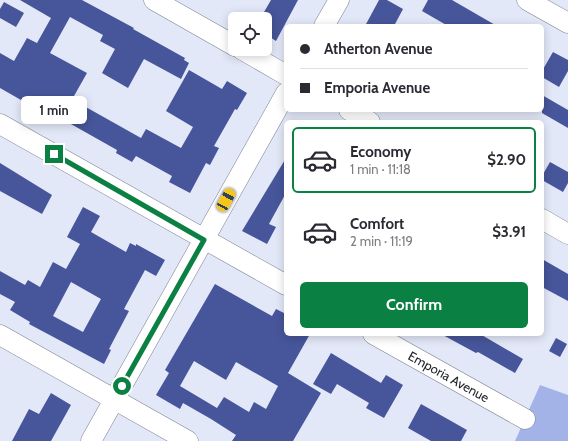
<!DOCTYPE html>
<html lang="en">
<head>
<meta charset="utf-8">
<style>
  :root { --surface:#fff; --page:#f7f7f7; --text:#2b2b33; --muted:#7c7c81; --line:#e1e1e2; --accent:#0b8043 }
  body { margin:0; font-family:Cabin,sans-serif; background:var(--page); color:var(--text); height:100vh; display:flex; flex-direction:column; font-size:15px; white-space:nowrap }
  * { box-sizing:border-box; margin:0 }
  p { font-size:13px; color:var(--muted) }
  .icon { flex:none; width:22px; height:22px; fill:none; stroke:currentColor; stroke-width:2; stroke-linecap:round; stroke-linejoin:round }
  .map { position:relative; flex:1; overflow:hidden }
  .side { position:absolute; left:284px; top:120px; width:260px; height:216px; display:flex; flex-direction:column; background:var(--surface); border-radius:6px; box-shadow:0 2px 10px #0003 }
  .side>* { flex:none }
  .hud { position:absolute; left:284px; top:24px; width:260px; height:88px; border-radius:6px; box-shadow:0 2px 10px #0003; display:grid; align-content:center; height:88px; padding:0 16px; background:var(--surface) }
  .fabs { position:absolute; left:228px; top:12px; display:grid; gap:8px }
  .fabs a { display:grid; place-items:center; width:44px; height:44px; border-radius:6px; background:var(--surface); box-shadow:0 2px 10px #0003; font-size:20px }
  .end { position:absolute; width:18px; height:18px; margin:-9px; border:5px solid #0b8043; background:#fff; box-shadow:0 0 0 2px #fff }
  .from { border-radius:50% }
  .bubble { position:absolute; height:28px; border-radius:6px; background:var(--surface); box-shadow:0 2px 10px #0003; font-size:13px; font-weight:700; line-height:28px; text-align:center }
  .car { position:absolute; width:12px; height:24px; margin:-12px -6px; border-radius:5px; box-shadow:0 0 3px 1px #0007; background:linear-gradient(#f5c518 24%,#345 0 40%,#f5c518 0 76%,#345 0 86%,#f5c518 0) }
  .hud b { display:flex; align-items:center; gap:14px; height:38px; font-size:15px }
  .hud b+b { border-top:1px solid var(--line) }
  .hud i { width:10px; height:10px; background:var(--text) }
  ul { padding:7px 0 0; list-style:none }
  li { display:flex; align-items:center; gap:12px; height:66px; margin:0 8px 6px; padding:0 8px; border:2px solid transparent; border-radius:6px }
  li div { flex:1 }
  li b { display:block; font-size:15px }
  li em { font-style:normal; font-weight:700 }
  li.selected { border-color:var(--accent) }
  li>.icon { width:36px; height:36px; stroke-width:1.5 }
  .primary-button { display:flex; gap:8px; margin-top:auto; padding:8px 16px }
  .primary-button a { flex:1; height:46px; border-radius:6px; background:var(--accent); color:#fff; font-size:16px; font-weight:700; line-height:46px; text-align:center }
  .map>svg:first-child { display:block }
</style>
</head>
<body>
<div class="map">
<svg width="568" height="441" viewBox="0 0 568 441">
  <rect width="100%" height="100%" fill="#e3e8f8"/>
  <path fill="#a3b3e8" d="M540 385 568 395V441H515Z"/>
  <g fill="#47569a" fill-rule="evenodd">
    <path d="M20 0H82L134 28 133 29 185 58 184 60 189 63 181 79 144 59 128 88 102 73 115 49 100 41 103 35 70 17 50 53 87 73 74 96 86 103 84 106 141 138 146 129 181 148 193 127 166 111 189 70 222 89 227 81 247 93 237 110 235 109 214 146 219 148 210 165 206 163 190 193 169 182 172 176 136 156 132 162 116 153 117 150 23 97 21 100 0 88V53L14 61 27 38 37 43 51 18Z"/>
    <path d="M271 0H298L276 41 265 34V19H260Z"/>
    <path d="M379 0H387L403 9 394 26H365Z"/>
    <path d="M428 0H452L497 26H448L422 11Z"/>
    <path d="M4 2 24 13 16 27 0 18V9Z"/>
    <path d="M553 52 568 60V71L559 87 542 77V71Z"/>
    <path d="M542 95 568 110V128L542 113Z"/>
    <path d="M286 158V193L269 224 276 227 267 244 242 231Z"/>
    <path d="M550 162 568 172V183L563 192 542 180V176Z"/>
    <path d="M0 163 52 195 42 214 0 191Z"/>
    <path d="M83 207 100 216 91 232 126 252 130 243 136 246V244L165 260 156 276 145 270 124 309 129 311 109 349 111 350 104 364 29 324 30 322 10 310 15 302 0 294V271L25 285 28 280 40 287 53 262 66 269 80 244 67 237ZM71 282 101 299 83 332 53 316Z"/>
    <path d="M542 259 568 274V301L542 287Z"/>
    <path d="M215 284 272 316 276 309 286 314V334H310L288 373 321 393 293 441H232L236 435 211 419 183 403 180 409 156 395 169 373 165 370ZM194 361 226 380 236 362 278 386 266 409 254 402 249 412 224 397 217 408 180 386Z"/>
    <path d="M441 334H480L523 359 515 373 478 352 476 353Z"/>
    <path d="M556 338 567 344 560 357 549 351Z"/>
    <path d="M331 353 381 383 386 375 403 385 384 418 366 408 369 403 337 384 331 394 313 384Z"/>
    <path d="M51 393 71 405 51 441H12L29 409 39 414Z"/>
    <path d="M421 404 467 430 461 441H431L408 428Z"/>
  </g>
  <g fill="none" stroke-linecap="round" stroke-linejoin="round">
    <g stroke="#7e8391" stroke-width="21">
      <g id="minor">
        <path d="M154 0 235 46"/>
        <path d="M527 0 568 23"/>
        <path d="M324 26 339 0"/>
        <path d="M241 49 286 75"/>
        <path d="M349 110 370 122"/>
        <path d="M0 124 286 285"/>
        <path d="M542 219 568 234"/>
        <path id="s1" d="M373 334 525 419"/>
        <path d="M0 335 188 441"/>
        <path d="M91 441 286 93"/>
      </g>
    </g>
    <use href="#minor" stroke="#fff" stroke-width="20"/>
  </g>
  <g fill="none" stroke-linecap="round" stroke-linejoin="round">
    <path stroke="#0b8043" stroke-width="5" d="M54 154 204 240 122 386"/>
  </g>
  <g text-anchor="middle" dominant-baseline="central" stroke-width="4" stroke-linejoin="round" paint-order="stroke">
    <g font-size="13" fill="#1f2126" stroke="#f2f5ff">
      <text stroke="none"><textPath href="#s1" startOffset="87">Emporia Avenue</textPath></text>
    </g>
  </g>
</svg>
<div class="fabs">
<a><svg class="icon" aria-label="locate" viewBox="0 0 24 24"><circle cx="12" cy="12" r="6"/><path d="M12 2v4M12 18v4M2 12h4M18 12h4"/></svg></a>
</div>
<i class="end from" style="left:122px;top:386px"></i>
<i class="end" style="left:54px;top:154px"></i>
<div class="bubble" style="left:21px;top:96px;width:66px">1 min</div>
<i class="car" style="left:226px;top:200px;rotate:29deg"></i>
<div class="hud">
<b><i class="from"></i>Atherton Avenue</b>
<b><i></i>Emporia Avenue</b>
</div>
<section class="side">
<ul>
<li class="selected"><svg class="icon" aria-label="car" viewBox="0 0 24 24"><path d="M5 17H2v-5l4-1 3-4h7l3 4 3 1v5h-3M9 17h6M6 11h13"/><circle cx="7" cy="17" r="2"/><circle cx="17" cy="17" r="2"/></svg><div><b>Economy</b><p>1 min · 11:18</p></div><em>$2.90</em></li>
<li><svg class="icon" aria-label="car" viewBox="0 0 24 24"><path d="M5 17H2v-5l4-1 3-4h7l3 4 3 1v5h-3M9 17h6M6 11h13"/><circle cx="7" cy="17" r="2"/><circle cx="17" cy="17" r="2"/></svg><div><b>Comfort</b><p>2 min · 11:19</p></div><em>$3.91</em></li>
</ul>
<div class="primary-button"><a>Confirm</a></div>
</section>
</div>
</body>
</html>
